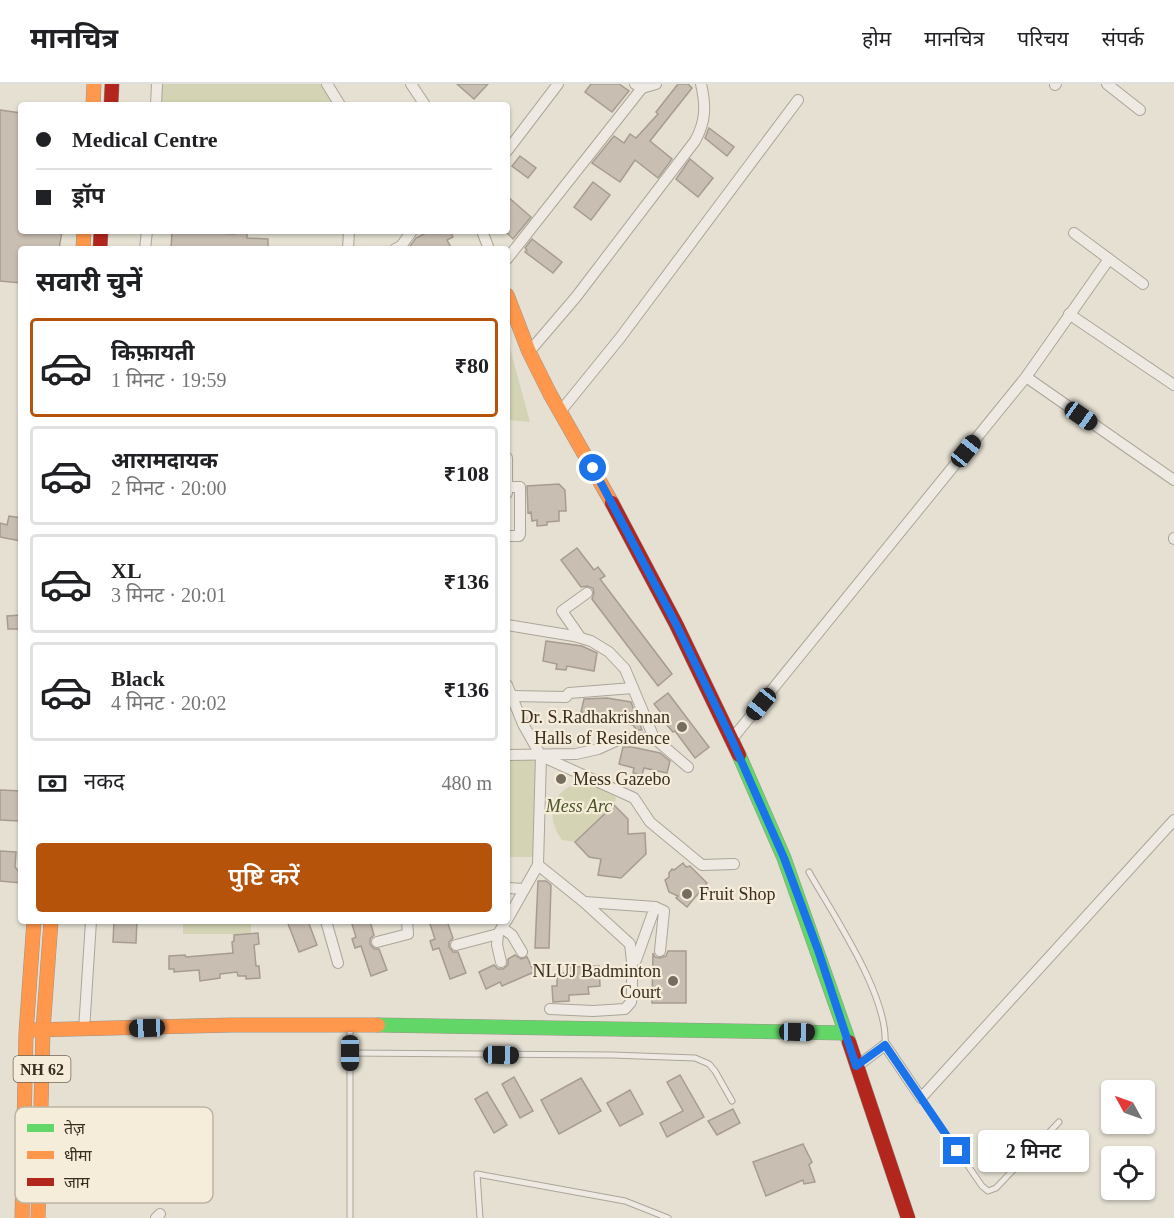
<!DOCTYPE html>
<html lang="hi">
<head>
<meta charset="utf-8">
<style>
  :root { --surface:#fff; --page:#f6f6f6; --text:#202124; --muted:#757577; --line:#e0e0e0; --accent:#b45309 }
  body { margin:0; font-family:"Times New Roman","Noto Sans Devanagari",serif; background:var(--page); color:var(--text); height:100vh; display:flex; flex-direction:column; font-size:22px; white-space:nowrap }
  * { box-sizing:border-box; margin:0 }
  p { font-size:20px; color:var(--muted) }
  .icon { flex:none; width:33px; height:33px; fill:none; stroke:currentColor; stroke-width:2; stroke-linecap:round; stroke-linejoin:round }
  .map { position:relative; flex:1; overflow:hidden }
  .drawer { position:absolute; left:18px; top:162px; width:492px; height:678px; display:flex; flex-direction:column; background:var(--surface); border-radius:6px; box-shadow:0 2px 4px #0004 }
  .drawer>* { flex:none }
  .hud { position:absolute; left:18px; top:18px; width:492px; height:132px; border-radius:6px; box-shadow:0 2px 4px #0004; display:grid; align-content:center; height:132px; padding:0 18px; background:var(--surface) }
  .needle { width:39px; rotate:310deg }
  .buttons { position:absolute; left:1101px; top:996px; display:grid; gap:12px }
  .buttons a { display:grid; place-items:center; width:54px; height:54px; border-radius:6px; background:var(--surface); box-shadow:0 2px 4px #0004; font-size:30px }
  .end { position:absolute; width:27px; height:27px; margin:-14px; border:8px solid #1a73e8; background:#fff; box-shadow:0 0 0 3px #fff }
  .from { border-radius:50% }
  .bubble { position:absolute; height:42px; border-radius:6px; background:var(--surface); box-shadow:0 2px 4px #0004; font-size:20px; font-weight:600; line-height:42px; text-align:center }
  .car { position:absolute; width:18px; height:36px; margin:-18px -9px; border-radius:8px; box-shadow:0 0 4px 2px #0007; background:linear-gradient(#222 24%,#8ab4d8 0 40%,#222 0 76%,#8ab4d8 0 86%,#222 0) }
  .hud b { display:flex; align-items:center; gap:21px; height:57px; font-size:22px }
  .hud b+b { border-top:2px solid var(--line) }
  .hud i { width:15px; height:15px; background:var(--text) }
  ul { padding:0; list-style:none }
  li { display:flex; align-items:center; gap:18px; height:99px; margin:0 12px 9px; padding:0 6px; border:3px solid var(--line); border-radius:6px }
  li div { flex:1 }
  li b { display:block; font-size:22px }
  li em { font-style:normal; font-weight:600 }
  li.active { border-color:var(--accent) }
  li>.icon { width:54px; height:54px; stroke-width:1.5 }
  h2 { padding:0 18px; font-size:27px; line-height:72px }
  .pay { display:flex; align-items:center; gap:15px; height:66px; padding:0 18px; font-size:22px }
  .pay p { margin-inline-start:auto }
  .action { display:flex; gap:12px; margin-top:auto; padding:12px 18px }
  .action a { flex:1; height:69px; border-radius:6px; background:var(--accent); color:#fff; font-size:24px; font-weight:600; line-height:69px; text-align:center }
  header { display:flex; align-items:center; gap:36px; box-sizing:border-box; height:84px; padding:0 30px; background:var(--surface); border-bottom:2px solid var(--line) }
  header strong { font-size:28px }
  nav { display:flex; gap:33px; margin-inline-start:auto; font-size:21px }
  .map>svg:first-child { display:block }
</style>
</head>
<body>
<header>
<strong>मानचित्र</strong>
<nav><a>होम</a><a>मानचित्र</a><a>परिचय</a><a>संपर्क</a></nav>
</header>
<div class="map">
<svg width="1174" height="1134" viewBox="0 0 1174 1134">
  <rect width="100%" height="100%" fill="#e5e0d2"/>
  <g fill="#d4d4b5">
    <path d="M157 0H326L339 21H156Z"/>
    <path d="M507 253 530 338 507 336Z"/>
    <path d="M507 671 541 672 539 773H507Z"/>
    <path d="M588 697 609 705 616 714 614 721 575 758 562 756C542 729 554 701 588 697Z"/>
    <rect x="183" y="837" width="68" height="13"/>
  </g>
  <g fill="#c9beb2" stroke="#a69c90" stroke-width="1.5">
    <path d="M457 0H488L474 15Z"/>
    <path d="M591 0H619L629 7 612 28 585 8Z"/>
    <path d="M678 0H688L692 4 650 57 672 75 658 94 635 76 620 98 592 79 614 52 624 59 630 50 636 54 658 30 656 28Z"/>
    <path d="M0 26 21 29V147H62L59 165H21V199L0 197Z"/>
    <path d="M709 44 734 63 727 72 705 54Z"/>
    <path d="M520 72 536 84 528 94 512 82Z"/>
    <path d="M690 75 713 94 698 113 676 95Z"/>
    <path d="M593 98 610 111 591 136 574 123Z"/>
    <path d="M507 112 531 133 513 155 507 149Z"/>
    <path d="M172 147 235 150 237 147H247V154L268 155V165H171Z"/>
    <path d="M425 147H450L453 153 447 156 452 165H408L416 154 426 149Z"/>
    <path d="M532 155 562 178 553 189 525 168 527 166 525 164Z"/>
    <path d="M559 400 565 406 566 427H559V437L547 438V441L537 442V436L532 437 531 428 528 429 527 402Z"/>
    <path d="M9 432 21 434V457L0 453V439L7 441Z"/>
    <path d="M577 464 594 486 598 483 605 492 600 495 672 590 658 602 592 515 594 509 593 504 587 502 581 503 561 476Z"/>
    <path d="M21 531V545H8L7 532Z"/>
    <path d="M546 557 582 562 597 569 594 587 567 582 566 586 556 585 557 580 543 577Z"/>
    <path d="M668 609 709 663 695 674 675 647 673 648 667 641 669 639 654 620Z"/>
    <path d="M607 614 631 618 635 629 634 635 637 633 642 646H637L633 641 606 636 605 639 596 637 597 631 581 628 584 615Z"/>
    <path d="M623 663H632L660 669 670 677 667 689 644 684 642 691 633 689 634 684 619 680Z"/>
    <path d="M0 706 21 707 19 737 0 736Z"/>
    <path d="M614 721 628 735V750L645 749 646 770 621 794 598 791 601 775 589 773 575 758Z"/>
    <path d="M0 767 16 768 15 783 21 790V799L0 797Z"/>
    <path d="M683 779 686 783 690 782 707 799 687 823 676 814 678 812 669 808 665 796 669 793V789L672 785 674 786Z"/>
    <path d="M538 797H546L551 801 549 864H535Z"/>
    <path d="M114 837H137L136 859 113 858Z"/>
    <path d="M287 837H308L317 861 299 868Z"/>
    <path d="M351 837H370L374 851 370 855V860L374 865H379L387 886 371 892 361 862 355 864 352 855 356 853Z"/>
    <path d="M429 837H447L453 854 449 858V863L453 868H458L466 889 450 895 439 864 433 866 430 857 435 855Z"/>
    <path d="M258 849 259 860 254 861 256 882H259L260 894 246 895V892H238L237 888 220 890V894L200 897 199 886 174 888V885H169V872L185 871 186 873 233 869 232 858 234 857V851Z"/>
    <path d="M668 867H686V919H652L653 869 655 873 660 874 666 872Z"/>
    <path d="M515 871 521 875 527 873 534 888 502 902 500 898 486 905 479 888 494 881 498 885H503L508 881V875Z"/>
    <path d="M599 882 600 902 588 903 589 910 569 911V917L553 918 552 902H557V889H568V883Z"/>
    <path d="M680 991 704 1033 667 1053 660 1039 683 1027 667 998Z"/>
    <path d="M514 993 533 1027 520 1034 502 1000Z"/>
    <path d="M581 994 601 1027 559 1050 541 1016Z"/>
    <path d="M630 1006 643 1030 620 1042 607 1019Z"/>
    <path d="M487 1008 507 1041 494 1049 475 1015Z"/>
    <path d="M733 1025 740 1039 717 1051 708 1037Z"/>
    <path d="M803 1060 812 1078 809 1081 815 1098 804 1100 803 1096 766 1112 753 1078Z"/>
  </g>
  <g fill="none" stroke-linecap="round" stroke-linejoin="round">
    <g stroke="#aba59a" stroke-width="7">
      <g id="lane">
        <path d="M809 788C833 831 889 912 885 961"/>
        <path d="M350 941V1134"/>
        <path d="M349 969 612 971 695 974 709 980 715 987 732 1017"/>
        <path d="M921 1014 982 1102 988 1107 996 1104 1059 1038"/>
        <path d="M480 1134 477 1090 625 1117 668 1134"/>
      </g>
    </g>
    <g stroke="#aba59a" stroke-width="12">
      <g id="street">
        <path d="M327 0 340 21"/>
        <path d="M411 0 425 21"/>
        <path d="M1107 0 1140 26"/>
        <path d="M1055 1 1056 0"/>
        <path d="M642 4 656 0"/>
        <path d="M156 21 157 0"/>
        <path d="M507 67 558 0"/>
        <path d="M482 147 489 165"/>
        <path d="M145 165 147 147"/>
        <path d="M348 165 349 147"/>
        <path d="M395 165 401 162 412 147"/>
        <path d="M507 175 642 4 635 0"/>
        <path d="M1109 175 1143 200"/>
        <path d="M1069 230 1174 301"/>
        <path d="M529 268 576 213 695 57C706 37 706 22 701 0"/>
        <path d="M1026 293 1174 396"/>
        <path d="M560 328 620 254 798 16"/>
        <path d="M507 374V409"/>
        <path d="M507 452H519L520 450V403H507"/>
        <path d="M1174 454V455"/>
        <path d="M507 541 574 552 591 557 609 568 625 585 654 654 688 683"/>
        <path d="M580 553 562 527 587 509"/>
        <path d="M507 601 523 640 541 672 634 714 650 738 702 781 734 780"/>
        <path d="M511 612 566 613 569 609 633 604"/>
        <path d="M732 655 1026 293 1109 175 1074 149"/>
        <path d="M507 671 576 670 598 665 618 656 654 654"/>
        <path d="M541 672 538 781 584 818 630 860 632 877V908L631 918 625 925 593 927 550 925"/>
        <path d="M507 804 524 805"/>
        <path d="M585 818 655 823 636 876 632 877"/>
        <path d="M655 823 664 827 660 867"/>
        <path d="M507 836 538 781"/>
        <path d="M326 837 338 879"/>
        <path d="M502 844 512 851 522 868"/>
        <path d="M498 850 497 861 501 878"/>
        <path d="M377 858 408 850 407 837"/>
        <path d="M456 861 498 850 506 837"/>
        <path d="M84 946 91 837"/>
        <path d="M856 983 885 961 921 1014 1174 736"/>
        <path d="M156 1134 160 1130"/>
      </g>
    </g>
    <g stroke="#9b958a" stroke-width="15">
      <g id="fast">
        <path d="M739 671 784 774 849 958"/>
        <path d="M378 941 845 949"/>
      </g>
    </g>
    <g stroke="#9b958a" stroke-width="15">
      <g id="slow">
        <path d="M93 21 94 0"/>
        <path d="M83 165 84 147"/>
        <path d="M507 211 529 268 550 310 612 419"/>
        <path d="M32 946 232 941H378"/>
        <path d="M22 1134 26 949 34 837"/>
        <path d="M38 1134 43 946 51 837"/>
      </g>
    </g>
    <g stroke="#9b958a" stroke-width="15">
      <g id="jam">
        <path d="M111 21 112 0"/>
        <path d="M100 165 101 147"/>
        <path d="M612 419 676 540 739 671"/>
        <path d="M849 958 908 1134"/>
      </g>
    </g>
    <use href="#lane" stroke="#eeeae3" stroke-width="5"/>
    <use href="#street" stroke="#eeeae3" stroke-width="10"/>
    <use href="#fast" stroke="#63d668" stroke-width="14"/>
    <use href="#slow" stroke="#ff974d" stroke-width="14"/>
    <use href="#jam" stroke="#b3261e" stroke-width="14"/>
  </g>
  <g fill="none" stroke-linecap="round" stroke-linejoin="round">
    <path stroke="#1a73e8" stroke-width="8" d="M593 384 676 540 732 656 784 774 818 866 856 982 885 961 957 1067"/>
  </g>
  <g fill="#766c5f" stroke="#f5edd9" stroke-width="2">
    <circle cx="682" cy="643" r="6"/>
    <circle cx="561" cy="695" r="6"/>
    <circle cx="687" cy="810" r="6"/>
    <circle cx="673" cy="897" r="6"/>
  </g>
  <g text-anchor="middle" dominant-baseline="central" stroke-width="4.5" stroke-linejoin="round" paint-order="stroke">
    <rect fill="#f5edd9" stroke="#726758" stroke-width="1.5" x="13.5" y="972" width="57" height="26" rx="4.5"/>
    <g font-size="16" font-weight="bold" fill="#3a2e21">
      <text x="42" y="985">NH 62</text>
    </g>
    <g font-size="18" fill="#3a2e21" stroke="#f5edd9" text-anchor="end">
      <text x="670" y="633">Dr. S.Radhakrishnan<tspan x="670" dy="21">Halls of Residence</tspan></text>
      <text x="573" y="695" text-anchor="start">Mess Gazebo</text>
      <text x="699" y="810" text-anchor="start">Fruit Shop</text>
      <text x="661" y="887">NLUJ Badminton<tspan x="661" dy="21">Court</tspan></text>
    </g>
    <g font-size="18" font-style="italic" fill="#4a5629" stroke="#f5edd9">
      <text x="579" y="722">Mess Arc</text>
    </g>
  </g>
  <rect x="15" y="1023" width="198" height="96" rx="9" fill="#f5edd9" stroke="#bdb4a2" stroke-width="1.5"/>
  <rect x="27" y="1040" width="27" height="8" fill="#63d668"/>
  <rect x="27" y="1067" width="27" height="8" fill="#ff974d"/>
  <rect x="27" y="1094" width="27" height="8" fill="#b3261e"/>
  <g font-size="16" fill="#3a2e21">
    <text x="64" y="1050">तेज़</text>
    <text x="64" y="1077">धीमा</text>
    <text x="64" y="1104">जाम</text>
  </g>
</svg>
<div class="buttons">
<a><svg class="needle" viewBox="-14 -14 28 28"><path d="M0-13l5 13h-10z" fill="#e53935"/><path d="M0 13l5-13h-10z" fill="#757577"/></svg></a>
<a><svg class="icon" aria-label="locate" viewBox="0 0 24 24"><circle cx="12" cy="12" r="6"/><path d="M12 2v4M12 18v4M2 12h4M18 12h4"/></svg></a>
</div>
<i class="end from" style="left:593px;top:384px"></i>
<i class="end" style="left:957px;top:1067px"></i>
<div class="bubble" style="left:978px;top:1046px;width:111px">2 मिनट</div>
<i class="car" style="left:1081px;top:332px;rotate:125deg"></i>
<i class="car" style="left:966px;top:367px;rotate:39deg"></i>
<i class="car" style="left:761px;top:620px;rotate:219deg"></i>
<i class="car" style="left:147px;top:944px;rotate:268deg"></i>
<i class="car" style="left:797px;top:948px;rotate:91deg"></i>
<i class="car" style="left:350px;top:969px;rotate:180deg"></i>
<i class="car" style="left:501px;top:971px;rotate:91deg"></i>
<div class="hud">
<b><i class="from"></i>Medical Centre</b>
<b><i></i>ड्रॉप</b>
</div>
<section class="drawer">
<h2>सवारी चुनें</h2>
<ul>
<li class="active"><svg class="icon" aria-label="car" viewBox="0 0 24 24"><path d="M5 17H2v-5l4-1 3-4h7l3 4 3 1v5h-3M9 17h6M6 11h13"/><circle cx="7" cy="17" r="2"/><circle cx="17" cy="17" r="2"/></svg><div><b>किफ़ायती</b><p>1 मिनट · 19:59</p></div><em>₹80</em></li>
<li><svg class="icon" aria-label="car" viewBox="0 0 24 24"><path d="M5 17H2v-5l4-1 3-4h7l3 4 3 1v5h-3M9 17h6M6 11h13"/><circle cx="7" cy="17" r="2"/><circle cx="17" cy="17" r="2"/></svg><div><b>आरामदायक</b><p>2 मिनट · 20:00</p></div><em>₹108</em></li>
<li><svg class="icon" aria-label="car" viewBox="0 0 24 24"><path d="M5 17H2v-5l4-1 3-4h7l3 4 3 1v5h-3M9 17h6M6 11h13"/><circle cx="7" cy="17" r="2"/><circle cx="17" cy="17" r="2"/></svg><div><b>XL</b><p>3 मिनट · 20:01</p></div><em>₹136</em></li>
<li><svg class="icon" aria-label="car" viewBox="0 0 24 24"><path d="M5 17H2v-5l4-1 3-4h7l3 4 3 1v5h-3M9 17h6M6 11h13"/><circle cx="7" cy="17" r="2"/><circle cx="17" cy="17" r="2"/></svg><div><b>Black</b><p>4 मिनट · 20:02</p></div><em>₹136</em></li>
</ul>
<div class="pay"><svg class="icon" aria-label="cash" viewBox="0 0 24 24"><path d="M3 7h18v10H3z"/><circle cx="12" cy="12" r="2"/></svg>नकद<p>480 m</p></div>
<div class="action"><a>पुष्टि करें</a></div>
</section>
</div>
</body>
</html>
